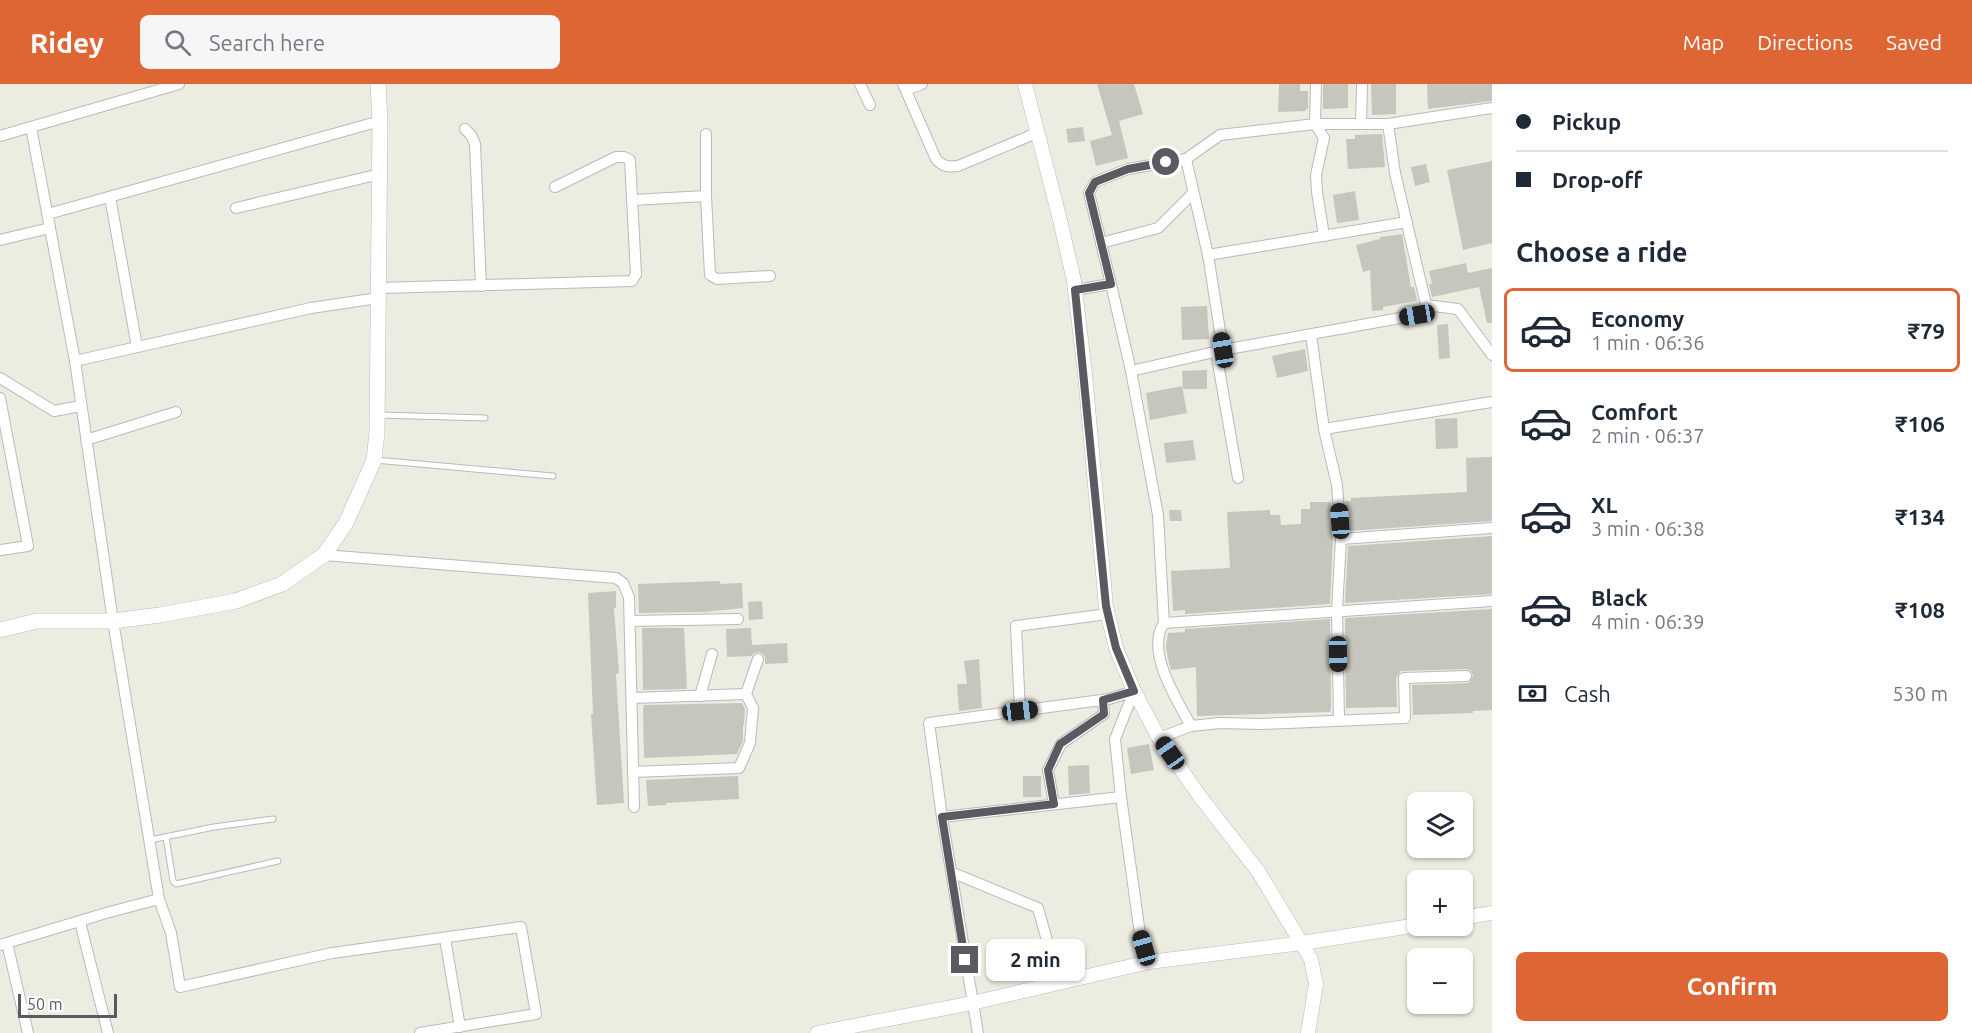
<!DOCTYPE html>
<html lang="en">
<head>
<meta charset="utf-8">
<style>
  :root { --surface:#fff; --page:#f6f6f7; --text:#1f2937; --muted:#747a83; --line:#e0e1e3; --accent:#de6635 }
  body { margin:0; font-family:Ubuntu,sans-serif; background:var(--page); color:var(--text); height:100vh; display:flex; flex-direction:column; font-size:22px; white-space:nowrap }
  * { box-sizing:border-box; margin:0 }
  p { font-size:20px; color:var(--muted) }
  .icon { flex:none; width:33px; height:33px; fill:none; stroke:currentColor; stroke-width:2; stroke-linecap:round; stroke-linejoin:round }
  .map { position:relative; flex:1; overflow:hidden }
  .side { display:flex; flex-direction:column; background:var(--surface); width:480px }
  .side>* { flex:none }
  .guide { display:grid; align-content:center; height:132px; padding:0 24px; background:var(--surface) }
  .controls { position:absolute; left:1407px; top:708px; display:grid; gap:12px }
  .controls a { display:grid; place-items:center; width:66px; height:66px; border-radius:9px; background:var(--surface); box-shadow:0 2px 4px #0004; font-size:30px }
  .scale { position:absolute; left:18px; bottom:15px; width:99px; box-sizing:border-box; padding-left:6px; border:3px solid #5a5b61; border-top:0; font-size:16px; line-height:21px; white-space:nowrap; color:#5a5b61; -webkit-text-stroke:4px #fff; paint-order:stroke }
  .end { position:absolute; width:27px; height:27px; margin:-14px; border:8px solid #5a5b61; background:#fff; box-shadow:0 0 0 3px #fff }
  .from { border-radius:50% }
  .bubble { position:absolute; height:42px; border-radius:9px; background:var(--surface); box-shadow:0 2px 4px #0004; font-size:20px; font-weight:700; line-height:42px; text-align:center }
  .car { position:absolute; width:18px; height:36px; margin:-18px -9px; border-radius:8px; box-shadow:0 0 4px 2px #0007; background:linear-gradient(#222 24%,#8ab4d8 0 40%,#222 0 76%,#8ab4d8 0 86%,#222 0) }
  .guide b { display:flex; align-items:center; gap:21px; height:57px; font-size:22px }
  .guide b+b { border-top:2px solid var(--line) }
  .guide i { width:15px; height:15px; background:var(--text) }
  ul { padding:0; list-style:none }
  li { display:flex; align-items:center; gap:18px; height:84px; margin:0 12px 9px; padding:0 12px; border:3px solid transparent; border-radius:9px }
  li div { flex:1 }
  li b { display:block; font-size:22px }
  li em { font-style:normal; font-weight:700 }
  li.on { border-color:var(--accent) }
  li>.icon { width:54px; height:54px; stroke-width:1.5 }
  h2 { padding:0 24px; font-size:27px; line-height:72px }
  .pay { display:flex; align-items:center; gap:15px; height:66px; padding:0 24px; font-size:22px }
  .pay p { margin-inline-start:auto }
  .action { display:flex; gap:12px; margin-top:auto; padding:12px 24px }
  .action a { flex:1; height:69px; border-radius:9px; background:var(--accent); color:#fff; font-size:24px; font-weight:700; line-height:69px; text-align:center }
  header { display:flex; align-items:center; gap:36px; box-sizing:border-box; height:84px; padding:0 30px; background:var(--accent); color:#fff }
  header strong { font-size:28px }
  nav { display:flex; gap:33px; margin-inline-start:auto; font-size:21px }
  .search { width:420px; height:54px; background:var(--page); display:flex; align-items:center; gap:15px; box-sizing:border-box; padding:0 21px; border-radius:9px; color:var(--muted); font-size:22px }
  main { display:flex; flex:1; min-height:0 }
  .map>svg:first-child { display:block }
</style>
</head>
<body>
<header>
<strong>Ridey</strong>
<div class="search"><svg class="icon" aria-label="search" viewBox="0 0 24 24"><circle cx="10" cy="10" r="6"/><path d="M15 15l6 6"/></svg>Search here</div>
<nav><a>Map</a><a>Directions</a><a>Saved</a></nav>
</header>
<main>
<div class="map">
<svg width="1492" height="949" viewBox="0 0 1492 949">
  <rect width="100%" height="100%" fill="#ecece1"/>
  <g fill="#c7c6be">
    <path d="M1097 0H1134L1143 30 1119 37 1128 74 1096 82 1090 57 1112 51Z"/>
    <path d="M1279 0H1300V7H1308V25H1306V27L1278 28Z"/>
    <path d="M1323 0H1348V24L1323 25Z"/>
    <path d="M1371 0H1396V30L1372 31Z"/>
    <path d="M1427 0H1492V17L1428 25Z"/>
    <path d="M1083 43 1085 57 1068 59 1066 45Z"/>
    <path d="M1382 50 1385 83 1348 85 1346 55H1355V51Z"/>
    <path d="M1492 77V159L1463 166 1447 86Z"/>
    <path d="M1426 80 1430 98 1415 102 1411 83Z"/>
    <path d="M1355 107 1359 136 1337 139 1333 111Z"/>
    <path d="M1402 150 1411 203H1414L1417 216 1416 217 1383 223V226L1372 227 1370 186 1363 188 1356 161 1380 155V153Z"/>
    <path d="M1466 179 1468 189 1492 184V239H1487L1479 203 1432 213 1429 200H1432L1429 187Z"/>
    <path d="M1207 222 1209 255 1182 256 1181 223Z"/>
    <path d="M1448 240 1450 274 1439 275 1437 241Z"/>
    <path d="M1305 265 1308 287 1277 294 1272 272Z"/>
    <path d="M1207 286V305H1183L1182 287Z"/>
    <path d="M1182 302 1187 329 1150 336 1146 309Z"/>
    <path d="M1457 334 1458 364 1436 365 1435 335Z"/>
    <path d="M1193 356 1196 376 1166 379 1164 359Z"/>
    <path d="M1492 373V437L1348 447 1346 417H1351V414L1467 408 1466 374Z"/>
    <path d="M1310 418H1331L1333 455 1330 520 1185 530V526L1173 527 1171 487 1230 484 1227 428 1270 426V431H1280L1281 441 1301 440V425H1310Z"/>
    <path d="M1169 426H1181L1182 437H1170Z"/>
    <path d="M1492 452V510L1345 519 1348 462Z"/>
    <path d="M720 497V500L742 499 743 524 704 528 639 529 638 500Z"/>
    <path d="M616 507V524H614L619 589 616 590 624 719 597 721 591 630H593L588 509Z"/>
    <path d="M762 517 763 535 749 536 748 518Z"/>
    <path d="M1492 525V626L1473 627V629L1413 631 1412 601 1469 599 1473 591 1470 586 1466 585 1401 587 1396 594 1397 623 1346 624 1345 534Z"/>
    <path d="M1330 535 1331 624 1330 628 1197 632 1196 583 1171 586 1168 575 1166 563 1168 549 1185 548V545Z"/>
    <path d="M642 544H684L687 605 643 606Z"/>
    <path d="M751 544 752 561 787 559 788 579 765 580V572L760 568 754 569 751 572 727 573 726 545Z"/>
    <path d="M979 575 982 624 959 627 957 600H967L964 577Z"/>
    <path d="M742 619 745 625 744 641H743V657L737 670 644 674 643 624 644 623V621Z"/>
    <path d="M1149 660 1154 686 1131 690 1127 664Z"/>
    <path d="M1089 681 1090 709 1069 711 1068 682Z"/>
    <path d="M738 692 739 715 666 719V721L648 722 646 696Z"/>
    <rect x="1023" y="692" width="18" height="21"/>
  </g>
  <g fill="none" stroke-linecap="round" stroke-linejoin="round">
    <g stroke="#b9b9bf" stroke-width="7">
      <g id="service">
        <path d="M380 331 485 334"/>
        <path d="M375 376 553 392"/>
        <path d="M166 753 173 797 176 800 278 777"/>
        <path d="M150 756 214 743 273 735"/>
      </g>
    </g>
    <g stroke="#b9b9bf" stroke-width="12">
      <g id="minor">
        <path d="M860 0 870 21"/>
        <path d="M903 0 936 75C943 83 948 83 958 82L1039 48"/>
        <path d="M1316 0 1315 40 1324 54 1316 91 1317 108 1324 152"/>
        <path d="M906 6 922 0"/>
        <path d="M1361 40 1362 0"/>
        <path d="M31 43 75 277 113 537 159 815 171 849 180 903 332 869 521 843 536 930 420 949"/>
        <path d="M465 45 471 51 475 60 481 202"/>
        <path d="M706 50V112L710 191 717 195 770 192"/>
        <path d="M0 52 179 0"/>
        <path d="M1186 75 1208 171 1223 266"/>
        <path d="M110 113 137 263"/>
        <path d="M632 116 706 112"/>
        <path d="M236 124 380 90"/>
        <path d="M48 130 380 37"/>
        <path d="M0 156 50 144"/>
        <path d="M1101 159 1158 144 1193 109"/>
        <path d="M1208 171 1407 138"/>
        <path d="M1111 200 1089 109 1095 98 1128 85 1186 75 1220 51 1315 40H1388"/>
        <path d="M379 204 632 197 636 190 630 76 624 73H616L555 103"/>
        <path d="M1075 206 1111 200 1131 287 1223 266 1428 229 1395 89 1388 40 1492 24"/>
        <path d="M1426 221 1458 225 1492 271"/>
        <path d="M1311 251 1324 345 1337 401 1341 455 1337 526 1339 636"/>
        <path d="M1216 268 1238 394"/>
        <path d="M75 277 311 224 378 214"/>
        <path d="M1131 287 1158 431 1164 539C1145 567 1177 616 1191 642"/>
        <path d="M0 294 54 327 81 322"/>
        <path d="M0 314 28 462 0 466"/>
        <path d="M1324 345 1492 318"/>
        <path d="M86 356 176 328"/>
        <path d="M1341 455 1492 444"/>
        <path d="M324 471 616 494 623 499 629 513 634 723"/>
        <path d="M630 537 738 535"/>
        <path d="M1164 539 1492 517"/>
        <path d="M1134 607 1115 655 1121 713 1140 850 1149 878"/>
        <path d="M700 612 712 570"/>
        <path d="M632 614 746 610"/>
        <path d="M1020 627 1016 542 1108 530"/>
        <path d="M1159 654 1191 642 1220 639 1261 640 1405 634 1404 594 1466 592"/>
        <path d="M633 688 739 684 750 659 753 624 746 610 758 575"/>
        <path d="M1054 720 1048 686 1061 660 1104 630 1103 616"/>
        <path d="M942 733 1121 713"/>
        <path d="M951 788 1038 824 1059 900"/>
        <path d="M80 838 108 949"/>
        <path d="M445 854 460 943"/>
        <path d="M7 859 28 949"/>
        <path d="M0 861 106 829 159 815"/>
        <path d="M978 949 942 733 929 639 1109 615 1134 607"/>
      </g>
    </g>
    <g stroke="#b9b9bf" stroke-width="15">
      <g id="tertiary">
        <path d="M1025 0 1060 136 1074 197 1085 290 1106 523 1116 564 1134 607 1159 654 1201 714 1258 787 1311 875 1316 900 1308 949"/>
        <path d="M1462 834 1492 829"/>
        <path d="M817 949 972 919 1149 878 1302 859 1418 841"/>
      </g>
    </g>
    <g stroke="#babbc2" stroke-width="16">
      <path id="secondary" d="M0 546 37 537H113L160 531 236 517 282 500 324 471 346 439 374 376 377 348 380 37 378 0"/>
    </g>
    <use href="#service" stroke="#fff" stroke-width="5"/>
    <use href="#minor" stroke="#fff" stroke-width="10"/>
    <use href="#tertiary" stroke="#fff" stroke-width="14"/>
    <use href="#secondary" stroke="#fff" stroke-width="15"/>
  </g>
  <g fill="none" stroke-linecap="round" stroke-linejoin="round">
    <path stroke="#5a5b61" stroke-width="8" d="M965 876 942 733 1054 720 1048 686 1060 660 1104 630 1103 616 1134 607 1116 564 1106 522 1075 206 1111 200 1089 109 1095 98 1128 85 1166 78"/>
  </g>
</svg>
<div class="controls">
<a><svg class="icon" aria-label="layers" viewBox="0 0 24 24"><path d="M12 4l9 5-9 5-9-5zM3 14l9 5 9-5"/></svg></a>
<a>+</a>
<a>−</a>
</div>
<div class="scale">50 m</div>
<i class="end from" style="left:1166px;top:78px"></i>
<i class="end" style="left:965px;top:876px"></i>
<div class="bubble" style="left:986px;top:855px;width:99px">2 min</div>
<i class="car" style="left:1417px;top:231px;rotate:260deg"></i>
<i class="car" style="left:1223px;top:266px;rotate:351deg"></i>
<i class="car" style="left:1340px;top:437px;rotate:356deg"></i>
<i class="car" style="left:1338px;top:570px;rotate:179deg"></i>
<i class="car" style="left:1020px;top:627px;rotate:83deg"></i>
<i class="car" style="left:1170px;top:669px;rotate:325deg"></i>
<i class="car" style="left:1144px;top:864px;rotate:344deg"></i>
</div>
<section class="side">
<div class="guide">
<b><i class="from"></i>Pickup</b>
<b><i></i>Drop-off</b>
</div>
<h2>Choose a ride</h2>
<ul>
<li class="on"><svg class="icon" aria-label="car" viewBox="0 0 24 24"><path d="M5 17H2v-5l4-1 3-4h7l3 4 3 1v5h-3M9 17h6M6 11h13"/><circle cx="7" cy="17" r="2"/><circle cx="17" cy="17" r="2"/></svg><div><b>Economy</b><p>1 min · 06:36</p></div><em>₹79</em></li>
<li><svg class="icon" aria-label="car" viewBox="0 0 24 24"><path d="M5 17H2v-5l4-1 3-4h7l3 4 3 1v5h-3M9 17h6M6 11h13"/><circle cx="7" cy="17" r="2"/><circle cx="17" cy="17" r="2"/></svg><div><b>Comfort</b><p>2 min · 06:37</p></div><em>₹106</em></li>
<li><svg class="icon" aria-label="car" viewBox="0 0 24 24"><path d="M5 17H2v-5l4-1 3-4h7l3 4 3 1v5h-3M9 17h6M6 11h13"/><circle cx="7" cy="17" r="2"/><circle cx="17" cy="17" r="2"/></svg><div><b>XL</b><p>3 min · 06:38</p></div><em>₹134</em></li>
<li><svg class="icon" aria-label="car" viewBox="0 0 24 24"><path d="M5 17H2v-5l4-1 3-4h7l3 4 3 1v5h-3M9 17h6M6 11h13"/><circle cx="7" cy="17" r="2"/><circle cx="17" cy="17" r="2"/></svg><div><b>Black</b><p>4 min · 06:39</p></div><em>₹108</em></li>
</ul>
<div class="pay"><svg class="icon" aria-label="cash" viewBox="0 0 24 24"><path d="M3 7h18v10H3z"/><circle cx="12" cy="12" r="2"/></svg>Cash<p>530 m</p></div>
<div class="action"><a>Confirm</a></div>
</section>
</main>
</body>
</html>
